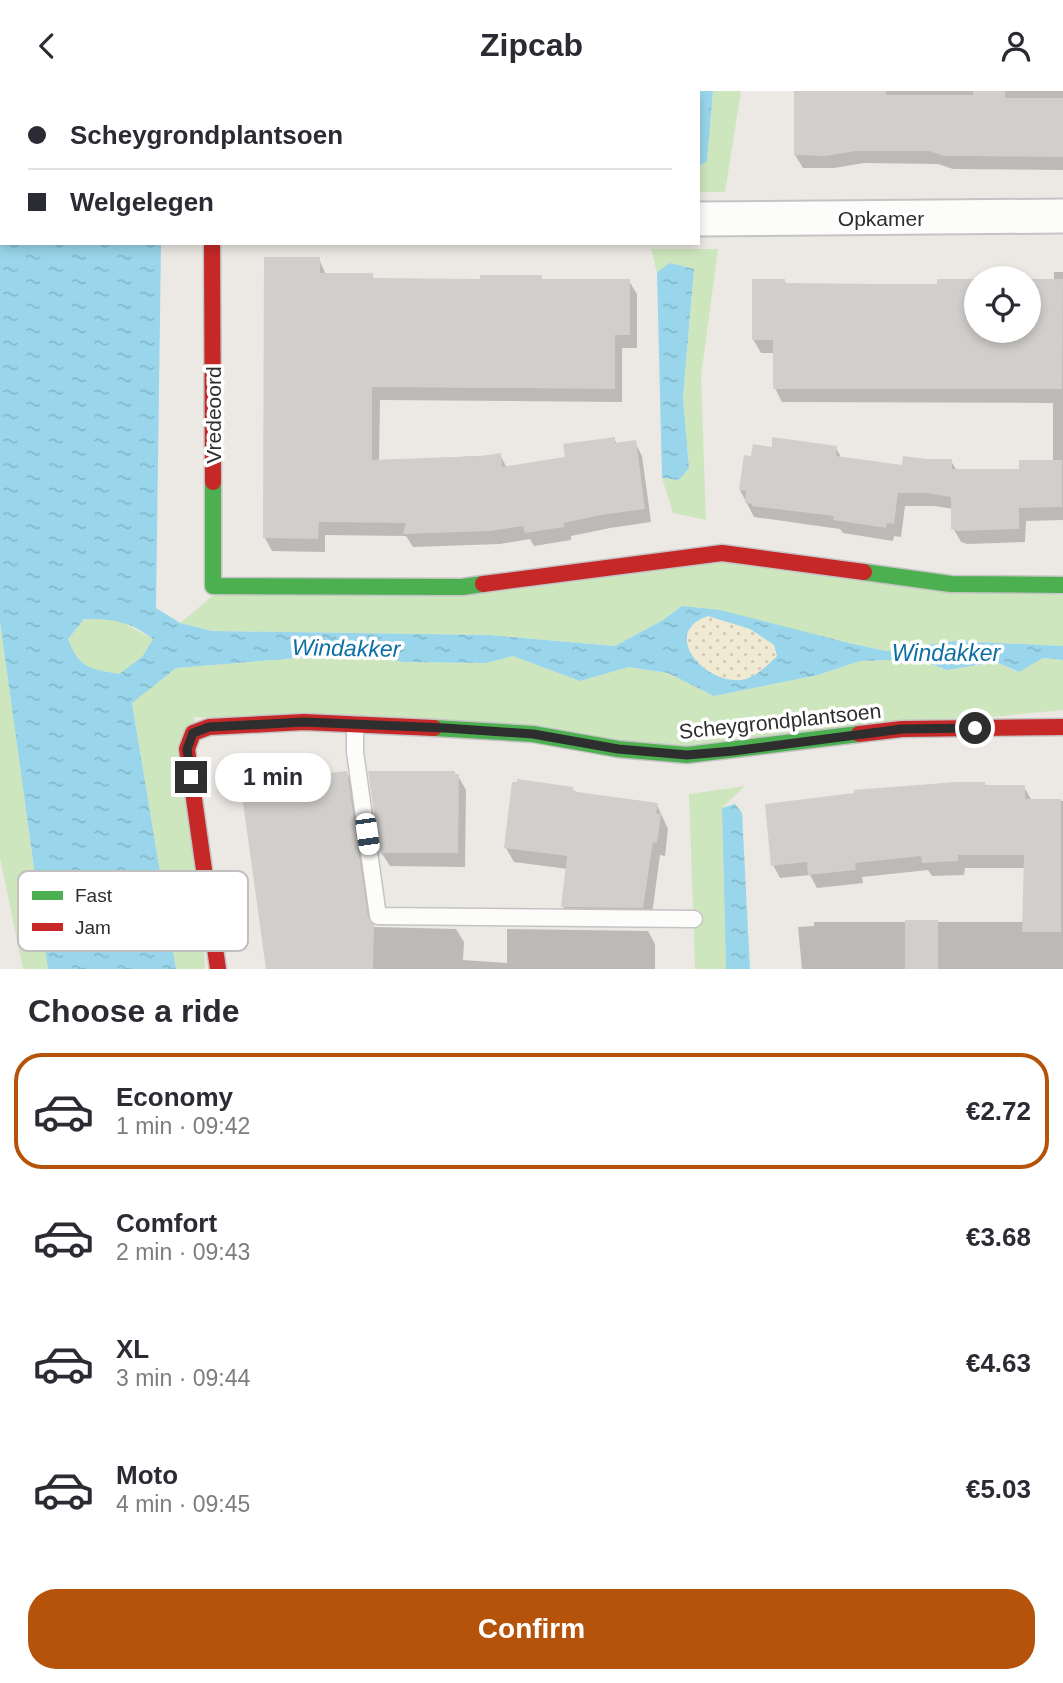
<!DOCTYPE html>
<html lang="en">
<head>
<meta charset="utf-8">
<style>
  :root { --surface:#fff; --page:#f2f2f3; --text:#2b2b33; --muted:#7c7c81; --line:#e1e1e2; --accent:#b45309 }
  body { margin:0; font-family:Arial,sans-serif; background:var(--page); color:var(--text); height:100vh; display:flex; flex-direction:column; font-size:26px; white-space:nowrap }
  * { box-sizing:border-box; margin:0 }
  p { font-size:23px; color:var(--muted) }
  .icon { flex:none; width:38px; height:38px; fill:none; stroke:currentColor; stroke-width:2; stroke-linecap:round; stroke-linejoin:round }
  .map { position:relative; height:878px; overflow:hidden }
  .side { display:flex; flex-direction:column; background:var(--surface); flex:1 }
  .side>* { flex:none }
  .banner { position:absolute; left:0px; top:0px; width:700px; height:154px; box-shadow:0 4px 10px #0003; display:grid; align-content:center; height:154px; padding:0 28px; background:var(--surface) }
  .controls { position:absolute; left:964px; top:175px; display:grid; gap:14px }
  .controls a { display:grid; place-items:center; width:77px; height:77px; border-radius:50%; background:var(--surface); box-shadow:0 4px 10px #0003; font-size:35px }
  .end { position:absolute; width:32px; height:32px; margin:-16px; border:9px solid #2e2e2e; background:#fff; box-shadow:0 0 0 4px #fff }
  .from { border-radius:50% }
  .bubble { position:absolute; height:49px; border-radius:24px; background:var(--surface); box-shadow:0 4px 10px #0003; font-size:23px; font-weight:700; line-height:49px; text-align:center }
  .car { position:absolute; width:21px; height:42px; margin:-21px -10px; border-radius:9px; box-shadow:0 0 5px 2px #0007; background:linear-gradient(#fff 24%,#345 0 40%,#fff 0 76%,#345 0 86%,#fff 0) }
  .banner b { display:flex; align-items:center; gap:24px; height:66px; font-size:26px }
  .banner b+b { border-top:2px solid var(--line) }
  .banner i { width:18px; height:18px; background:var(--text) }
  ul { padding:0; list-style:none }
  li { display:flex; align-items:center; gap:21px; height:116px; margin:0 14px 10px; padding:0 14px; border:4px solid transparent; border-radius:28px }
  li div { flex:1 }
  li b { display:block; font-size:26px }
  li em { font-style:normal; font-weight:700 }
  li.current { border-color:var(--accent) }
  li>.icon { width:63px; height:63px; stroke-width:1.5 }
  h2 { padding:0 28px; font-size:32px; line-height:84px }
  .primary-button { display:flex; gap:14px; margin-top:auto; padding:14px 28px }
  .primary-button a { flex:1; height:80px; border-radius:28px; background:var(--accent); color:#fff; font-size:28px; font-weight:700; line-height:80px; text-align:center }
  header { display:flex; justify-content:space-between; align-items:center; height:91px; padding:0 28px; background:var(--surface); font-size:32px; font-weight:700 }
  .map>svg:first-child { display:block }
</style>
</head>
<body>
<header><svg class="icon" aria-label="back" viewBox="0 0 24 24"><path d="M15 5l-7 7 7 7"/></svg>Zipcab<svg class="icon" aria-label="person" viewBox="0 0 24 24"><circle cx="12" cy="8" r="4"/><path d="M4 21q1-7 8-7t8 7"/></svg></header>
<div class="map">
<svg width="1063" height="878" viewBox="0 0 1063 878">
  <defs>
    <pattern id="sand-dots" width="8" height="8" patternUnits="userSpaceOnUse" patternTransform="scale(1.75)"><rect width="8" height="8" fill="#f0ead3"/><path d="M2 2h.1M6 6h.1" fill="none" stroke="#cec9b5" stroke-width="1.8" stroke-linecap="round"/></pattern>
    <pattern id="water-ripples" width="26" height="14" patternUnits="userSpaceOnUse" patternTransform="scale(1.75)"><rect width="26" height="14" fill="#99d6ec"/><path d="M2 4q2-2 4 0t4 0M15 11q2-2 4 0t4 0" fill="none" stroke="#84b8cb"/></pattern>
  </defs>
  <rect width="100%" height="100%" fill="#ece8e4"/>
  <g fill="#cee6be">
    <path d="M713 0H741L725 101H698V76L707 70Z"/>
    <path d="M651 158H718L701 286 706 429 673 422 662 387 679 389 689 377 683 306 694 179 670 172 657 181Z"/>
    <path d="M729 470 1063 504V555L955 550 886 560 682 515 663 529 615 555 488 544 212 540 180 532 216 502Z"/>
    <path d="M84 528H116L153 548 142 566 119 584C90 578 79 577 68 548Z"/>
    <path d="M0 531 48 878H23L0 767Z"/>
    <path d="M355 560 403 571 486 572 513 565 580 590 629 576 668 582 714 605 818 584 860 570 919 568 947 579 996 571 1018 581 1043 567 1063 569V619L684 656 194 626 205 878H176L132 611 176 577 310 566Z"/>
    <path d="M745 695 722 717 726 878H695L689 703Z"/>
  </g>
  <path fill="url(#sand-dots)" d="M708 525 750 538 774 554 777 565C768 575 755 587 741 589 703 593 660 542 708 525Z"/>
  <g fill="url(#water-ripples)" fill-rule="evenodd">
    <path d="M665 0H713L707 70 698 76V2Z"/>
    <path d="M161 152 156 517 180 532 212 540 488 544 615 555 663 529 682 515 720 519 849 552 886 560 955 550 1063 555V569L1043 567 1019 581 996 571 947 579 918 568 860 570 818 584 714 605 668 582 629 576 580 590 513 565 486 572 403 571 355 560 310 566 176 577 132 612 176 878H48L0 531V153ZM708 525 750 538 774 554 777 565C767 575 755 587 741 589 703 593 660 541 708 525ZM84 528C114 528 129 530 153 548L142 566 119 583C90 578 79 577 68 548Z"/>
    <path d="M670 172 694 178 683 306 689 377 679 389 662 387 657 181Z"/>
    <path d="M735 713 742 722 750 878H726L722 717Z"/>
  </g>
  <g fill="#0003">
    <path d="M267 0H634L635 2H267Z"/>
    <path d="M796 0H1063V79L953 78 938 73 864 72 834 77H803L795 64Z"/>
    <path d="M319 168 326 184H372L375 189H482L541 186 544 190H629L637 203V257H622V311L380 309 379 370 500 364 507 377 567 367 614 348 618 354 635 351 642 365 651 431 610 437 571 445V449L534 455 530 448 500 453 413 456 406 445 325 444V461L272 460 265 447Z"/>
    <path d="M1054 181H1063V429L1026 430 1025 451 967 453 961 451 953 437V418L935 415H905L901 446 894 445 893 450 843 442 840 438 754 426 740 399 752 367 774 358 836 357 842 368 903 376 951 370 957 380H1021L1053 371V312L782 311 775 297V262H761L753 248 784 189 787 194 939 195V190H976V240H1029V190H1054Z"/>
    <path d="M291 676 298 688 346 681 354 695 373 836 456 838 464 851 463 869 507 872V838L648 840 655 853V878H268Z"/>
    <path d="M455 685H458L466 699 465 776 390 775 381 761Z"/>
    <path d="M986 696H1024L1032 710H1063V878H802L798 836 814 835V831H1024L1026 777H965L964 784 932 785 928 779 862 786 863 792 817 797 810 784 780 787 773 774Z"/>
    <path d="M572 698 575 702 657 714 668 738 665 765 660 764 651 831 571 830 563 816 568 778 514 771 506 757Z"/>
  </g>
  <g fill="#d1cecb">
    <path d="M794 0H886V4H973V0H1005V7H1063V66L945 65 929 60H856L826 65 794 64Z"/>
    <path d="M264 166H320V182H373V187L480 188V184H542V188H630V244H615V298L372 296V369L482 365 501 362 502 376 565 366 563 353 615 346V352L636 349 645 418 601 424 564 432V436L525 442 523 435 491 440 403 443 406 432 319 431 318 448 263 447Z"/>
    <path d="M752 188H785V192L877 193H937V188H976V240H1029V188H1063L1062 298H773V249H752Z"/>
    <path d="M772 346 837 355 836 365 902 374 903 365 926 368H952V378H1019V369H1062V416L1019 417V438L958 440 951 438V406L926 402H898L894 433 887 432 886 437 833 429 834 425 752 415V413L745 412 746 400 739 399 744 364 751 365 753 353 772 356Z"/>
    <path d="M292 674 293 686 347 680 368 826 374 834 373 878H266L239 682Z"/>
    <path d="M368 680H455V683H459L458 762H380Z"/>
    <path d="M517 688 573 696V699L577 701 658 712 656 722 661 723 657 752 653 751 643 817 561 816 567 765 504 757 512 691H517Z"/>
    <path d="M957 691H985V694H1025V708H1061V841H1022L1024 764H958V770L922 772 921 765 855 772 856 779 808 784 807 771 771 775 765 713 854 702V699Z"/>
    <rect x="905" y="829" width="33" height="49"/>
  </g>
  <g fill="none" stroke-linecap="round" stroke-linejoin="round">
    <g stroke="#c5c4c5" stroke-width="19">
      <path id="lane" d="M355 633V661L378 825 694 828"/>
    </g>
    <g stroke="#c5c4c5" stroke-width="37">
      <g id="street">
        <path d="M213 2V0"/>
        <path d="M698 128 1063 125"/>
      </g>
    </g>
    <g stroke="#c5c4c5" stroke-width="19">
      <g id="fast">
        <path d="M213 391V495L462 496 483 493"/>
        <path d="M864 481 951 493 1063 494"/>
        <path d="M434 637 533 643 618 658 687 664 859 643"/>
      </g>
    </g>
    <g stroke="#c5c4c5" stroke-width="19">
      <g id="jam">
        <path d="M212 152 213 391"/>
        <path d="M483 493 722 462 864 481"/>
        <path d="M859 643 902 638 1063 636"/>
        <path d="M218 878 187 658 193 642 209 636 304 631 434 637"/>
      </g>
    </g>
    <use href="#lane" stroke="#fcfcfb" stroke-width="16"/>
    <use href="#street" stroke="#fcfcfb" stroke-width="33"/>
    <use href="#fast" stroke="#4caf50" stroke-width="16"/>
    <use href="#jam" stroke="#c62828" stroke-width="16"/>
  </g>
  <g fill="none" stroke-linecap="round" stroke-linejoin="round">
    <path stroke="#2e2e2e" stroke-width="9" d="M191 686 187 658 193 642 209 636 304 631 445 637 533 643 618 658 687 664 733 660 902 638 975 637"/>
  </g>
  <g text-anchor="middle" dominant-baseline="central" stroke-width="7" stroke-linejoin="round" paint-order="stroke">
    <g font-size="21" fill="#2e2e2e" stroke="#fff">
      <text x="881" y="127">Opkamer</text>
      <text transform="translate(213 324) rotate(-90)">Vredeoord</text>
      <text transform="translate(780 630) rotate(-6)">Scheygrondplantsoen</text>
    </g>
    <g font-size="23" font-style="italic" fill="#0d6fa3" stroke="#fff">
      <text transform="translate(346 557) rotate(1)">Windakker</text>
      <text x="946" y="562">Windakker</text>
    </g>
  </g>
  <rect x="18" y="780" width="230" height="80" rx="10" fill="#fff" stroke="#c0c0c0" stroke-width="2"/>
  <rect x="32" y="800" width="31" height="9" fill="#4caf50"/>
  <rect x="32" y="832" width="31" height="8" fill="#c62828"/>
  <g font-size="19" fill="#2e2e2e">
    <text x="75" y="811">Fast</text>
    <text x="75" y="843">Jam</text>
  </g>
</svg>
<div class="controls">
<a><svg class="icon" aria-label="locate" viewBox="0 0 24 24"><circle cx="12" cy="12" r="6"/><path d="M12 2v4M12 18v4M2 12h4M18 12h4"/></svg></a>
</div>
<i class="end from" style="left:975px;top:637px"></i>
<i class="end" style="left:191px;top:686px"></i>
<div class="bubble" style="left:215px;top:662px;width:116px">1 min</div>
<i class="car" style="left:367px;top:743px;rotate:172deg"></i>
<div class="banner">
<b><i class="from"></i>Scheygrondplantsoen</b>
<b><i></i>Welgelegen</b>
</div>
</div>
<section class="side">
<h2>Choose a ride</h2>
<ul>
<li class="current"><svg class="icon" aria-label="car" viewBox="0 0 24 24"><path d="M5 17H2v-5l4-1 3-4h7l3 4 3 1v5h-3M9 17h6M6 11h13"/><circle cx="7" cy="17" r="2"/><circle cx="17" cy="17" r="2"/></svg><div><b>Economy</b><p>1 min · 09:42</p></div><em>€2.72</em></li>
<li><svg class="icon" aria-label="car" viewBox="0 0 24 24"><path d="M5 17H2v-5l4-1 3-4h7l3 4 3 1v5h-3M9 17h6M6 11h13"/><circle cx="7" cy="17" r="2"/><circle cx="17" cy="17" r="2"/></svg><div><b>Comfort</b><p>2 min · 09:43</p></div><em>€3.68</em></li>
<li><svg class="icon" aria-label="car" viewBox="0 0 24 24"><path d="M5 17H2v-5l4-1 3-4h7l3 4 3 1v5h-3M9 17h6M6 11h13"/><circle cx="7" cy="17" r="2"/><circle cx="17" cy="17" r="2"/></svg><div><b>XL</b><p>3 min · 09:44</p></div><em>€4.63</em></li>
<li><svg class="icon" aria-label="car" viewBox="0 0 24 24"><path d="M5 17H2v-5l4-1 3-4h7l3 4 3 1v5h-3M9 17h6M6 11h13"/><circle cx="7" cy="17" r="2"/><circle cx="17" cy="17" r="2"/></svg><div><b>Moto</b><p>4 min · 09:45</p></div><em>€5.03</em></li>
</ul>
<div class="primary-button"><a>Confirm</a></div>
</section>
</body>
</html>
